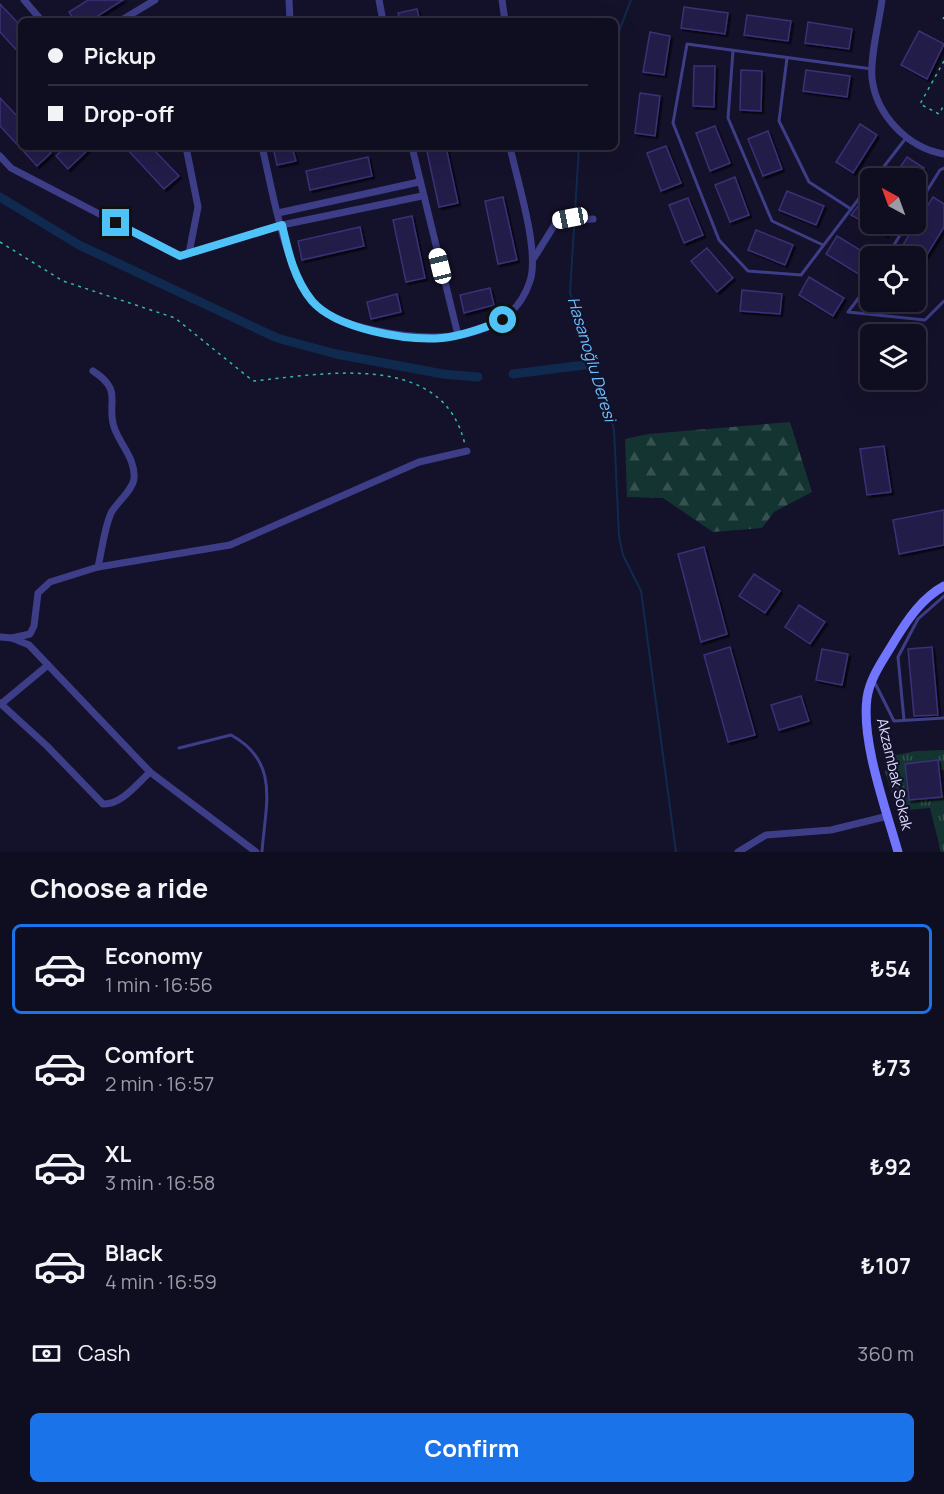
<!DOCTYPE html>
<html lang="en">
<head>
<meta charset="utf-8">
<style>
  :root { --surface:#0f0d20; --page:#181629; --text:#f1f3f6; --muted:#9b9ca5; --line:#2f2d3e; --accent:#1a73e8 }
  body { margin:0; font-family:Manrope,sans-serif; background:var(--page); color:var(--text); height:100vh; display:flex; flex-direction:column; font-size:22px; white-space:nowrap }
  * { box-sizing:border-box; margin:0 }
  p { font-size:20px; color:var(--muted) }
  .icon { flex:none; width:33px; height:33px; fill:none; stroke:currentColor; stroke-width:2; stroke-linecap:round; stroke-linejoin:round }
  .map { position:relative; height:852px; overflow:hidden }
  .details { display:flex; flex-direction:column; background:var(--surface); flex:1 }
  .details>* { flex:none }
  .banner { position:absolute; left:18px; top:18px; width:600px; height:132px; border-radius:9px; box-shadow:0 6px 24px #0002,0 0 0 2px var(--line); display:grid; align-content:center; height:132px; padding:0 30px; background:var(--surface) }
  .needle { width:39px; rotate:319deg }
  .buttons { position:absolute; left:860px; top:168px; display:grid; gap:12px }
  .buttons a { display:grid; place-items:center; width:66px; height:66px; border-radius:9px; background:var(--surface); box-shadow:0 6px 24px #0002,0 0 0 2px var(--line); font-size:30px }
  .end { position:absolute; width:27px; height:27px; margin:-14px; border:8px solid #4fc3f7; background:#111; box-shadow:0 0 0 3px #111 }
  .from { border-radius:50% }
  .car { position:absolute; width:18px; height:36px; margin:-18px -9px; border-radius:8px; box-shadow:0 0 4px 2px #0007; background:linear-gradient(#fff 24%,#345 0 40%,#fff 0 76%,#345 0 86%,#fff 0) }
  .banner b { display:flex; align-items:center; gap:21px; height:57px; font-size:22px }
  .banner b+b { border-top:2px solid var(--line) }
  .banner i { width:15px; height:15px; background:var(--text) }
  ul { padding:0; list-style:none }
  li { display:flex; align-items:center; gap:18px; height:90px; margin:0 12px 9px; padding:0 18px; border:3px solid transparent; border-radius:9px }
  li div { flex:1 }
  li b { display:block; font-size:22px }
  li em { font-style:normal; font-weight:700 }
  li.on { border-color:var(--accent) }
  li>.icon { width:54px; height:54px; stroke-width:1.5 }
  h2 { padding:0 30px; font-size:27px; line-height:72px }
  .pay { display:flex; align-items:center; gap:15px; height:66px; padding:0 30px; font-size:22px }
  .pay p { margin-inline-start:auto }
  .cta { display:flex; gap:12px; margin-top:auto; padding:12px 30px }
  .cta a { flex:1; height:69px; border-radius:9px; background:var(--accent); color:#fff; font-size:24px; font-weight:700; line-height:69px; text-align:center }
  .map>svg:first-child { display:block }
</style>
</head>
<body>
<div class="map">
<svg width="944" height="852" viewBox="0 0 944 852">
  <defs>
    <pattern id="grass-tufts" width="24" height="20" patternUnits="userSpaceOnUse" patternTransform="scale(1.5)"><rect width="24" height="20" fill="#143431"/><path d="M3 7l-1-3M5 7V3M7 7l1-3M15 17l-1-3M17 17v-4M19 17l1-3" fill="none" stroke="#365150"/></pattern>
    <pattern id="forest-firs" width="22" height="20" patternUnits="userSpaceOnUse" patternTransform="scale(1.5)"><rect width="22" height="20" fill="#143431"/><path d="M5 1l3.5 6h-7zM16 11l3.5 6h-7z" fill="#365150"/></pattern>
    <filter id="shadow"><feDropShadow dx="2.5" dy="2.5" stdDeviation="0" flood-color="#0009"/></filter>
  </defs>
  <rect width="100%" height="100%" fill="#14112a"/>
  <path fill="url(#grass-tufts)" d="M944 750V770L905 774 908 800 944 795V776V852H941L930 808 897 811 885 771 889 768 886 757 916 751Z"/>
  <path fill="url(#forest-firs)" d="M790 422 812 492 774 512 762 528 713 532 663 498 627 497 625 439 648 434Z"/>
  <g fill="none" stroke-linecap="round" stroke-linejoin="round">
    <g stroke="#102a4f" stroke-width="2">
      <path d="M615 42 631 0"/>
      <path d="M579 147 570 293 614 429 619 536 623 555 641 591 676 852"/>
    </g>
    <g stroke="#102a4f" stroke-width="9">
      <path d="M0 197 79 245 277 338 336 354 443 374 478 377"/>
      <path d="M513 374 593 364"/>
    </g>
  </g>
  <g fill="#241d4a" stroke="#3a3076" stroke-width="1.5" filter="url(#shadow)">
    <path d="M88 0H123L90 21H75L69 12Z"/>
    <path d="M0 4 21 26V55L0 32Z"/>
    <path d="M684 7 728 13 725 34 681 28Z"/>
    <path d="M417 9 420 21H400L398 13Z"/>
    <path d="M747 15 791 21 788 41 744 35Z"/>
    <path d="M808 22 852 29 849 49 805 43Z"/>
    <path d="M919 31 944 44 927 79 901 65Z"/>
    <path d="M650 32 670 36 664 75 643 72Z"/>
    <path d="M694 66H715L714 107 693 106Z"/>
    <path d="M741 70 762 71 761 111 740 110Z"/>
    <path d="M806 70 850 76 847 97 803 91Z"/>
    <path d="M640 93 660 96 655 136 635 133Z"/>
    <path d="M0 98 21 120V147H46L51 153 37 166 0 126Z"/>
    <path d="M860 124 877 135 853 173 836 162Z"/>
    <path d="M715 126 730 163 710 171 696 133Z"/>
    <path d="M768 131 782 169 763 176 748 139Z"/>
    <path d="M666 146 681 183 661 191 647 153Z"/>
    <path d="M65 147H91L68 169 56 156Z"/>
    <path d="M125 147H151L179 176 164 189Z"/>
    <path d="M273 147H292L296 161 277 165Z"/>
    <path d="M426 147H446L458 203 439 207Z"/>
    <path d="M368 157 372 176 310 190 306 171Z"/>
    <path d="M907 157 924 168 918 178H893Z"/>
    <path d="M735 177 749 215 730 222 715 185Z"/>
    <path d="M787 191 824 206 816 225 779 210Z"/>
    <path d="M503 197 517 260 498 264 485 201Z"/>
    <path d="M933 197 944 204V227L915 274V256H896Z"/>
    <path d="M688 198 703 235 684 243 669 205Z"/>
    <path d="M864 198 870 202V224H893L886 235 851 215Z"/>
    <path d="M412 216 425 278 406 282 393 220Z"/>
    <path d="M360 227 364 246 302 260 298 241Z"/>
    <path d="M756 230 793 245 785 265 748 250Z"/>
    <path d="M837 236 870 256 860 275 826 254Z"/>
    <path d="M707 248 733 278 717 292 691 261Z"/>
    <path d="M809 277 844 298 833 316 799 295Z"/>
    <path d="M490 288 494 305 464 313 460 295Z"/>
    <path d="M742 290 782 294 780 314 740 311Z"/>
    <path d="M397 294 401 312 371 319 367 302Z"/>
    <path d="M884 446 891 492 867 495 860 449Z"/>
    <path d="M944 510V545L899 554 893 520Z"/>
    <path d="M704 547 727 634 701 642 678 554Z"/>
    <path d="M754 574 780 591 765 613 739 596Z"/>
    <path d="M799 605 825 622 810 644 785 627Z"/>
    <path d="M730 647 755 735 728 742 704 655Z"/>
    <path d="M932 647 938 715 914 716 908 649Z"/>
    <path d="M822 649 848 654 842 685 816 680Z"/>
    <path d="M801 696 809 721 779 730 771 705Z"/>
    <path d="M938 760 942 797 909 800 905 764Z"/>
  </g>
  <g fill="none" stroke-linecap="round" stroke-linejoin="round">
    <g stroke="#32baac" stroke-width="1.5" stroke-dasharray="3 4.5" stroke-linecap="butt">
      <path d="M943 19 944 17"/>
      <path d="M944 61 920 104 939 114 944 105"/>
      <path d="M0 242 63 281 175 318 253 381C324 374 444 350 465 445"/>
    </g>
    <g stroke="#3d3d88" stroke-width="3">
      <path d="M733 51 728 118 772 221 823 245"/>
      <path d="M787 58 779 121 809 182 851 209"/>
      <path d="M875 178 906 138"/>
      <path d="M870 184 801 275 748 271 719 240 673 123 687 44 872 69"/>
      <path d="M915 210 940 170 944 168"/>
      <path d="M887 256 907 224"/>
      <path d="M870 283 848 312 925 320 944 301"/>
      <path d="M874 681 894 721 944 718"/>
      <path d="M904 720 898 657 918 619 944 596"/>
      <path d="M179 748 231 735C281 762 265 806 262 852"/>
    </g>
    <g stroke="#3d3d88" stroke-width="7">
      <path d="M24 0 42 21"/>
      <path d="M289 0 290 21"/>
      <path d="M379 0 383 21"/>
      <path d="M502 0 505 21"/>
      <path d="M882 0C879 23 870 56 872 78 876 115 908 148 944 154"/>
      <path d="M120 21 155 0"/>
      <path d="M186 147 198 207 189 253"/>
      <path d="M262 147C273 191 284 268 313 301 329 320 354 326 378 331 431 342 510 344 530 281 540 251 517 180 510 147"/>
      <path d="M412 147 458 335"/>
      <path d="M0 156 11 168 180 256 282 225 422 196"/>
      <path d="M278 213 419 182"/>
      <path d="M534 258 557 221 593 219"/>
      <path d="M93 371C124 391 106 402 114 427 120 445 136 459 134 479 132 491 117 502 111 513 104 529 102 550 98 567"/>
      <path d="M0 637 12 638 29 645 150 772 256 852"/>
      <path d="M12 638 30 634 34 626 38 593 50 582 98 567 230 545 419 462 467 451"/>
      <path d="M0 703 47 746 103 804C121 805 137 784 150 772"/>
      <path d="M1 704 48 665"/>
      <path d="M738 852 766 835 831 830 888 816"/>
    </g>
    <path stroke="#7275fd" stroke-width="9" d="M898 852C886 809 861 742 867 698 870 677 884 659 895 640 908 619 922 598 944 586"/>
  </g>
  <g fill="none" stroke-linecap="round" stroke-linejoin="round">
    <path stroke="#4fc3f7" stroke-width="8" d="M116 223 180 256 282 225C288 251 294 279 312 301 336 329 407 341 442 338 463 336 484 328 503 320"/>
  </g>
  <g text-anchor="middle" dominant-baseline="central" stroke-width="4.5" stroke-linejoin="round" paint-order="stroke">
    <g font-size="15" fill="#dddafe" stroke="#14112a">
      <text transform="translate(895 774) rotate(77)">Akzambak Sokak</text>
    </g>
    <g font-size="16" font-style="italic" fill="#6abffd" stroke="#14112a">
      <text transform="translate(592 359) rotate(73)">Hasanoğlu Deresi</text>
    </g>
  </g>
</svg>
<div class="buttons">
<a><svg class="needle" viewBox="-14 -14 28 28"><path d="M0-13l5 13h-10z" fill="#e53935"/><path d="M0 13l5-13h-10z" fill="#9b9ca5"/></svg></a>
<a><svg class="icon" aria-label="locate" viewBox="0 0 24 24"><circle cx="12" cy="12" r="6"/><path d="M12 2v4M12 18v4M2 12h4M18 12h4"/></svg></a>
<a><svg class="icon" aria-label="layers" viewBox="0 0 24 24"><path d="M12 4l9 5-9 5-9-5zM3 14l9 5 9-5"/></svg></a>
</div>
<i class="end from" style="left:503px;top:320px"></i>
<i class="end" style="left:116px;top:223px"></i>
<i class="car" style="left:570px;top:218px;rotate:259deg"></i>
<i class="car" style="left:440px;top:266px;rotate:346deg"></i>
<div class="banner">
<b><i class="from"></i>Pickup</b>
<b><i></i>Drop-off</b>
</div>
</div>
<section class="details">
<h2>Choose a ride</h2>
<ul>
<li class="on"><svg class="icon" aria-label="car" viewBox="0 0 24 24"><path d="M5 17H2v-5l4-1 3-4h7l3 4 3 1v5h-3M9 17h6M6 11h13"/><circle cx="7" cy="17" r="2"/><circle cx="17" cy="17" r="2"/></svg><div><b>Economy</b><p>1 min · 16:56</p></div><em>₺54</em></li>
<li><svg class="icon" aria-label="car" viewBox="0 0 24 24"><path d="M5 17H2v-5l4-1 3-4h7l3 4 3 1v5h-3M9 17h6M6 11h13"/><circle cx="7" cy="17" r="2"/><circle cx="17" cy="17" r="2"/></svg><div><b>Comfort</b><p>2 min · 16:57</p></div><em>₺73</em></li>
<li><svg class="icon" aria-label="car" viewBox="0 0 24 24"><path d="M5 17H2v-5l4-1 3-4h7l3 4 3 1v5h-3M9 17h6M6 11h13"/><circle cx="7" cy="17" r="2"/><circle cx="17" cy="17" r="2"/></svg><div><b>XL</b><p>3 min · 16:58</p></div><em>₺92</em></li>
<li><svg class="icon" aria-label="car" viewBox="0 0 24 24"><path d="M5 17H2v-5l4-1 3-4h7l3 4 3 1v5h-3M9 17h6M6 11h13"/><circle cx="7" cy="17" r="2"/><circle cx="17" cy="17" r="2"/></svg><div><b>Black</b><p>4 min · 16:59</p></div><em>₺107</em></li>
</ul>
<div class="pay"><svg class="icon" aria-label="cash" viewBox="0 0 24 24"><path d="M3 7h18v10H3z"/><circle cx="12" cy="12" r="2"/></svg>Cash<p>360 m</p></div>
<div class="cta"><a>Confirm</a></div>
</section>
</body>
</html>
